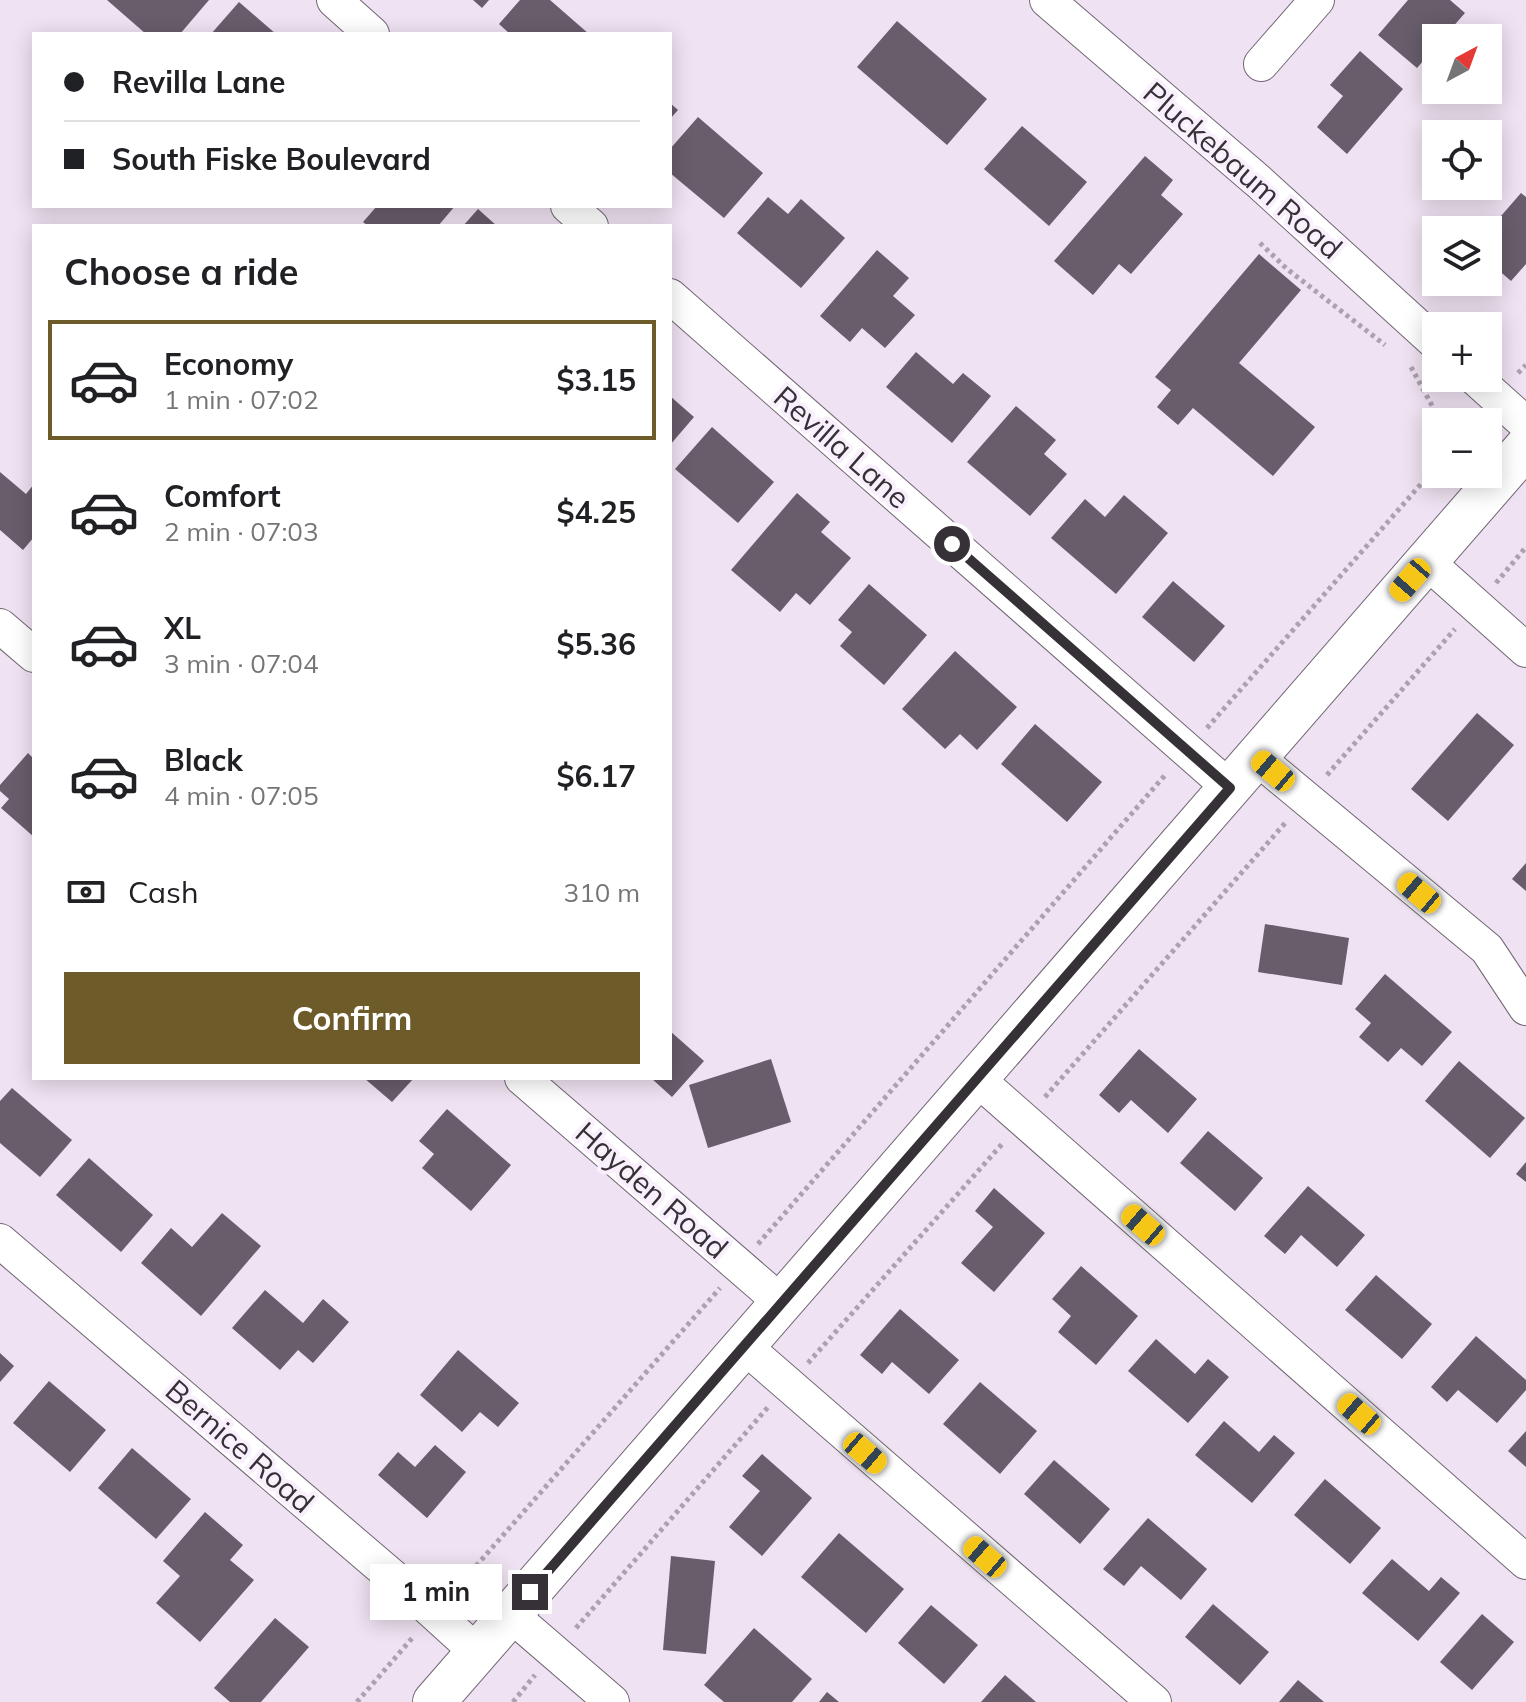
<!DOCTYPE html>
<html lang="en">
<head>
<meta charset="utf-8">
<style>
  :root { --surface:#fff; --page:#f6f6f6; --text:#202124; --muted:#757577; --line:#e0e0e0; --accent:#6d5b29 }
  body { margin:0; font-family:Mulish,sans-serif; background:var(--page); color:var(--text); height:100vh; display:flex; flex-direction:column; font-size:30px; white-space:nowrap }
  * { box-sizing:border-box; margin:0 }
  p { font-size:26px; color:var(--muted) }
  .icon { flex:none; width:44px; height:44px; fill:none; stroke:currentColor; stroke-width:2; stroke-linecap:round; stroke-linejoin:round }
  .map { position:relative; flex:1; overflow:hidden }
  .side { position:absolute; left:32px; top:224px; width:640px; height:856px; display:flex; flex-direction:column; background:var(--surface); border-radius:0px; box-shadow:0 4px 20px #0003 }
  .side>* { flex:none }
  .guide { position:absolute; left:32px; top:32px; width:640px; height:176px; border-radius:0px; box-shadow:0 4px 20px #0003; display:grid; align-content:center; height:176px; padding:0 32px; background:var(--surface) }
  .needle { width:52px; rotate:41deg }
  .buttons { position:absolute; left:1422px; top:24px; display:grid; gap:16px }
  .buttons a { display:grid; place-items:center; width:80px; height:80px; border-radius:0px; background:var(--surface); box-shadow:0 4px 20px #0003; font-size:40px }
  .end { position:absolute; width:36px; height:36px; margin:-18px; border:10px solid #363137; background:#fff; box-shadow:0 0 0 4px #fff }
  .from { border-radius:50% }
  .bubble { position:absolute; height:56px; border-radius:0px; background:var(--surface); box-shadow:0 4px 20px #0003; font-size:26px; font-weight:700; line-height:56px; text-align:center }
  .car { position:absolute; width:24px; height:48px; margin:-24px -12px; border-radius:10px; box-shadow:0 0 6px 2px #0007; background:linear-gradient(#f5c518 24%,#345 0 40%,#f5c518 0 76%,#345 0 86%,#f5c518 0) }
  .guide b { display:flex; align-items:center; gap:28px; height:76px; font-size:30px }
  .guide b+b { border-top:2px solid var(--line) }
  .guide i { width:20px; height:20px; background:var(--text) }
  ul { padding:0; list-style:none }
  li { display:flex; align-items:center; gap:24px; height:120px; margin:0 16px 12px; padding:0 16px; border:4px solid transparent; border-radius:0px }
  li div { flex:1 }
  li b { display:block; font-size:30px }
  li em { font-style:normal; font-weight:700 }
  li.on { border-color:var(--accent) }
  li>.icon { width:72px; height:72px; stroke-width:1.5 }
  h2 { padding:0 32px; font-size:36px; line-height:96px }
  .pay { display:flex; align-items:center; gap:20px; height:88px; padding:0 32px; font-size:30px }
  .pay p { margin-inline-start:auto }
  .action { display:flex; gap:16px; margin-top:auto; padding:16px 32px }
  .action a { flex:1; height:92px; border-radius:0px; background:var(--accent); color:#fff; font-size:32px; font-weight:700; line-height:92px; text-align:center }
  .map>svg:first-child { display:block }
</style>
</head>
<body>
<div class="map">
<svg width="1526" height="1702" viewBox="0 0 1526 1702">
  <rect width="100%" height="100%" fill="#efe2f2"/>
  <g fill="#685d6b">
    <path d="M107 0H209L180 34H146Z"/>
    <path d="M473 0H489L482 8Z"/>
    <path d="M520 0H550L589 34H510L499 24Z"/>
    <path d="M1408 0H1450L1465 13 1443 38H1436V46L1417 68 1378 35Z"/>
    <path d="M239 2 276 34H211Z"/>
    <path d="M897 21 987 99 947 145 857 67Z"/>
    <path d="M1360 51 1403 89 1347 154 1317 127 1343 96 1330 85Z"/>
    <path d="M670 103 678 110 670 119Z"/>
    <path d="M698 117 763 173 724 218 670 173V149Z"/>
    <path d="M1022 126 1087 182 1049 226 984 169Z"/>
    <path d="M1145 156 1173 180 1161 195 1183 214 1131 274 1119 264 1093 295 1054 261Z"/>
    <path d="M1521 193 1526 197V264L1511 281 1488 261V231Z"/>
    <path d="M768 197 788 214 801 199 845 238 801 288 737 233Z"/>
    <path d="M377 206H455L438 226H368L363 222Z"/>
    <path d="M478 209 497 226H463Z"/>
    <path d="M877 250 909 278 893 296 915 315 885 348 862 328 850 342 820 316Z"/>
    <path d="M1259 254 1301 290 1239 363 1315 427 1273 476 1193 408 1178 425 1157 407 1171 390 1155 377Z"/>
    <path d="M916 352 953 384 963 373 991 396 952 443 886 387Z"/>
    <path d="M670 396 694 417 670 445Z"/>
    <path d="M1016 406 1056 440 1044 454 1067 474 1030 516 967 462Z"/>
    <path d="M712 427 774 482 738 523 675 469Z"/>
    <path d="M0 472 26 494 34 484V537L23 550 0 530Z"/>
    <path d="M797 493 830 522 821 532 851 558 810 605 796 593 780 612 731 570Z"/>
    <path d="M1124 495 1168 533 1116 594 1051 538 1085 499 1105 517Z"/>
    <path d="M1173 581 1225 626 1194 662 1142 617Z"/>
    <path d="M869 584 927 635 884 685 840 646 852 632 838 620Z"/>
    <path d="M955 651 1017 707 977 750 960 734 945 749 902 709Z"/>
    <path d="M1477 713 1514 745 1448 821 1411 789Z"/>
    <path d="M1035 724 1102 782 1067 822 1001 764Z"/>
    <path d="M28 753 34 759V837L1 808 9 799 0 791V785Z"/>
    <path d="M1526 863V891L1512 879Z"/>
    <path d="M1265 924 1349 938 1342 985 1258 972Z"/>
    <path d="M1385 974 1452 1032 1422 1066 1401 1048 1388 1062 1359 1037 1371 1023 1355 1009Z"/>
    <path d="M670 1031 704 1061 672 1097 651 1078H670Z"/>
    <path d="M1139 1049 1197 1099 1168 1133 1131 1100 1119 1113 1099 1095Z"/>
    <path d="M771 1059 791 1122 708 1148 689 1085Z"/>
    <path d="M1459 1061 1525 1118 1490 1158 1425 1101Z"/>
    <path d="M364 1078H414L392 1102Z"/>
    <path d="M12 1088 72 1140 40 1177 0 1143V1101Z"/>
    <path d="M447 1109 511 1165 471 1211 422 1168 434 1154 419 1141Z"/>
    <path d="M1208 1131 1263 1178 1235 1211 1180 1163Z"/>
    <path d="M89 1158 153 1215 121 1252 56 1195Z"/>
    <path d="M1526 1162V1182L1516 1174Z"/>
    <path d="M1308 1186 1365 1235 1337 1267 1301 1235 1285 1254 1264 1236Z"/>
    <path d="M994 1188 1045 1233 994 1292 961 1263 993 1227 975 1211Z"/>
    <path d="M222 1213 261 1246 201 1316 141 1263 171 1228 192 1247Z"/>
    <path d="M1081 1266 1138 1316 1096 1365 1058 1332 1071 1316 1052 1299Z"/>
    <path d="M1376 1275 1432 1324 1402 1359 1345 1310Z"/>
    <path d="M265 1290 303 1323 323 1299 349 1322 313 1363 298 1350 280 1370 232 1328Z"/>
    <path d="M900 1309 959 1360 929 1394 892 1362 882 1374 860 1355Z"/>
    <path d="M1476 1336 1526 1380V1390L1497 1423 1458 1390 1447 1402 1431 1387Z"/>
    <path d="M1156 1339 1195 1374 1208 1359 1229 1377 1188 1423 1128 1371Z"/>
    <path d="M458 1350 519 1403 498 1427 480 1412 462 1432 420 1395Z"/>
    <path d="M0 1353 14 1366 0 1382Z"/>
    <path d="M49 1381 106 1430 70 1472 13 1423Z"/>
    <path d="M980 1382 1037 1431 1000 1474 943 1424Z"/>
    <path d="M1224 1421 1259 1452 1274 1435 1295 1453 1252 1503 1195 1455Z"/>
    <path d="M1526 1431V1467L1508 1451Z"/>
    <path d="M435 1445 466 1472 427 1518 378 1475 398 1452 415 1467Z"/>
    <path d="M132 1448 191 1499 156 1539 98 1488Z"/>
    <path d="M762 1454 812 1498 762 1556 729 1527 760 1491 742 1476Z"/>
    <path d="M1054 1460 1110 1509 1080 1544 1024 1494Z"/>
    <path d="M1325 1479 1381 1528 1350 1564 1294 1515Z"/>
    <path d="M205 1512 243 1545 230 1560 254 1580 200 1642 156 1603 180 1576 163 1561Z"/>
    <path d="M1148 1518 1207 1569 1181 1600 1141 1566 1124 1586 1103 1569Z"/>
    <path d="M839 1533 904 1589 866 1633 801 1577Z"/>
    <path d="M671 1556 715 1561 706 1654 663 1650Z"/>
    <path d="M1392 1559 1429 1591 1441 1577 1460 1593 1418 1641 1362 1593Z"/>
    <path d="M1213 1604 1269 1652 1240 1685 1185 1637Z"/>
    <path d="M931 1605 978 1645 944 1684 898 1643Z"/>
    <path d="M1482 1614 1514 1642 1472 1690 1440 1662Z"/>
    <path d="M275 1618 309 1647 261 1702H230L214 1688Z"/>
    <path d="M754 1628 812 1679 792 1702H724L704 1685Z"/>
    <path d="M1005 1675 1036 1702H981Z"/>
    <path d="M1298 1680 1324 1702H1279Z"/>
    <path d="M827 1692 839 1702H819Z"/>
  </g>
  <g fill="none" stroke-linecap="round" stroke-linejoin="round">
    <g stroke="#726674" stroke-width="36">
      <g id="minor">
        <path d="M334 0 372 34"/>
        <path d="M1047 0 1258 181 1436 343"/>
        <path d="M1261 64 1317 0"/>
        <path d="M568 206 591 226"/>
        <path d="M670 296 1230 788"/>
        <path d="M1475 378 1526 424"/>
        <path d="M1426 561 1526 650"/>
        <path d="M0 626 34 655"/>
        <path d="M1256 757 1487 949 1526 1008"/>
        <path d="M522 1078 782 1303"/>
        <path d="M976 1078 1526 1562"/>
        <path d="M0 1241 422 1602 477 1652"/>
        <path d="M744 1346 1154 1702"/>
        <path d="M511 1615 612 1702"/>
      </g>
    </g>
    <g stroke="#726674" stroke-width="44">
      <path id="major" d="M434 1702 1526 447"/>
    </g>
    <g stroke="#aca2af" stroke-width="5" stroke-dasharray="4 4" stroke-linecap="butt">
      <path d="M1260 243 1287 269 1385 345"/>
      <path d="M1411 367 1441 422"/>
      <path d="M1518 373 1526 365"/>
      <path d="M1496 583 1526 547"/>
      <path d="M1207 728 1436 467"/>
      <path d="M1327 775 1455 629"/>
      <path d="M1045 1097 1286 822"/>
      <path d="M758 1244 1166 774"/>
      <path d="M808 1363 1003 1143"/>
      <path d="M455 1590 720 1288"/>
      <path d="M576 1628 769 1406"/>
      <path d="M357 1702 414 1636"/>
      <path d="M513 1702 535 1675"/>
    </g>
    <use href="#minor" stroke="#fff" stroke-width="34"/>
    <use href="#major" stroke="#fff" stroke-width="42"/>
  </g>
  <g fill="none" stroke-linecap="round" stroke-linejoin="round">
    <path stroke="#363137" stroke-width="10" d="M530 1592 1230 788 952 544"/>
  </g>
  <g text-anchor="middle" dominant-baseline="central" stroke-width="8" stroke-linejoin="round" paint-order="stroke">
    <g font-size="30" fill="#363137" stroke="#faf0fd">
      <text transform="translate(1243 170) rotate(41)">Pluckebaum Road</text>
      <text transform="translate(842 447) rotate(41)">Revilla Lane</text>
      <text transform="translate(652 1190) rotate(41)">Hayden Road</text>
      <text transform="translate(240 1446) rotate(41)">Bernice Road</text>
    </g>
  </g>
</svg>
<div class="buttons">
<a><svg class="needle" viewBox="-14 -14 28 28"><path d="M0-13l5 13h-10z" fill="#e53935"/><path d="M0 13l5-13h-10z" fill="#757577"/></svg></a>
<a><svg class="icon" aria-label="locate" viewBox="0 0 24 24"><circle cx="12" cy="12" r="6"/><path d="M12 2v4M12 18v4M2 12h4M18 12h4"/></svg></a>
<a><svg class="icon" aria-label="layers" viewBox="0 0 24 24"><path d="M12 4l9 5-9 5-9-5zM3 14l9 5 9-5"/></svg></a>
<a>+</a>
<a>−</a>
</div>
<i class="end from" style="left:952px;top:544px"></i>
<i class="end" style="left:530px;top:1592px"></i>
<div class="bubble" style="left:370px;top:1564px;width:132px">1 min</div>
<i class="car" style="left:1410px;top:580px;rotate:221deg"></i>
<i class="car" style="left:1273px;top:771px;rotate:310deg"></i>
<i class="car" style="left:1419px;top:893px;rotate:310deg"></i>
<i class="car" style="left:1143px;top:1225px;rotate:311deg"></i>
<i class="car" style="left:1359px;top:1414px;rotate:311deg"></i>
<i class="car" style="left:865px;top:1453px;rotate:131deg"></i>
<i class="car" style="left:985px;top:1557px;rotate:311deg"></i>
<div class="guide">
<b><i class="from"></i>Revilla Lane</b>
<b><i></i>South Fiske Boulevard</b>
</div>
<section class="side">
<h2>Choose a ride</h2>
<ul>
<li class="on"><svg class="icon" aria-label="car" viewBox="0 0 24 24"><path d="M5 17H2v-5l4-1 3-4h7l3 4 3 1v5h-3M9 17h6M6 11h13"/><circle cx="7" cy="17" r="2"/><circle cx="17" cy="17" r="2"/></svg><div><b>Economy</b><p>1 min · 07:02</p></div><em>$3.15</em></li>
<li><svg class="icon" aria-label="car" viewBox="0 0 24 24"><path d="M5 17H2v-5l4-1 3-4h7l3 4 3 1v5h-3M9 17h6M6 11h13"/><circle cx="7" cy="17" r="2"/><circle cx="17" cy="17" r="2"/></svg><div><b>Comfort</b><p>2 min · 07:03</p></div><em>$4.25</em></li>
<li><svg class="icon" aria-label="car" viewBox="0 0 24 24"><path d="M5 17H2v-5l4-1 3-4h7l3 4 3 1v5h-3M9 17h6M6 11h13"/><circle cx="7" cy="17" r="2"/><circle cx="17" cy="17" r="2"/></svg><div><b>XL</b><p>3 min · 07:04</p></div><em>$5.36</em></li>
<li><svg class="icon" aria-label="car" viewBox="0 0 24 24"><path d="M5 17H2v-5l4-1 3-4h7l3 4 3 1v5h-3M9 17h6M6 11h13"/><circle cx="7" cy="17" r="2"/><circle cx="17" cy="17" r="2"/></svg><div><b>Black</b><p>4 min · 07:05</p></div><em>$6.17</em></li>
</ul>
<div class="pay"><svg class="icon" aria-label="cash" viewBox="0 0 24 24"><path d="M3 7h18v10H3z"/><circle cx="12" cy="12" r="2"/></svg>Cash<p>310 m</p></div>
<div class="action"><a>Confirm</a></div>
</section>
</div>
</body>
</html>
